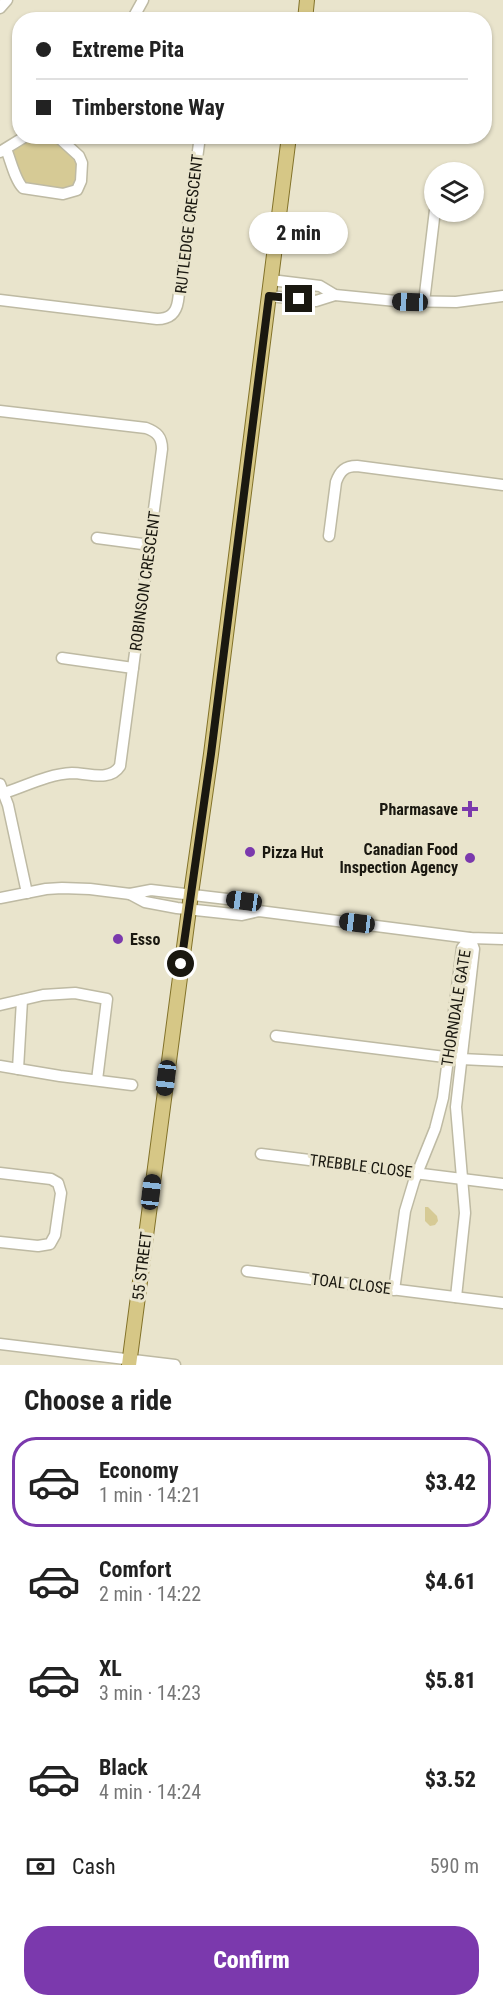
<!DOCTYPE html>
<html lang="en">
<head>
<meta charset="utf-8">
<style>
  :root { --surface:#fff; --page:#f6f6f6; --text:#222; --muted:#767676; --line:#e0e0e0; --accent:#7b39ad }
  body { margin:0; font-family:"Roboto Condensed",sans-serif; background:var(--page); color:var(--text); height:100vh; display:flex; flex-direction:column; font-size:22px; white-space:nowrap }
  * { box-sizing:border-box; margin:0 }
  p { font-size:20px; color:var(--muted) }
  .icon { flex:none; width:33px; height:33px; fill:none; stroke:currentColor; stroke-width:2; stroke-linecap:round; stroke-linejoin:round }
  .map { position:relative; height:1365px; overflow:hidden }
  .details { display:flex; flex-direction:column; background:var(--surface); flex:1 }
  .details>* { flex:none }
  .banner { position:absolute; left:12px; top:12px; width:480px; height:132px; border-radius:24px; box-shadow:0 2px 4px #0004; display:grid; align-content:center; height:132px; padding:0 24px; background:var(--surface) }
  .buttons { position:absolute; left:424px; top:162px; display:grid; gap:12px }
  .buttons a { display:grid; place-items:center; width:60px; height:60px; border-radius:50%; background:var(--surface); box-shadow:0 2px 4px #0004; font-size:30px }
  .end { position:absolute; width:27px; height:27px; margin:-14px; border:8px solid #1a1810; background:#fff; box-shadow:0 0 0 3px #fff }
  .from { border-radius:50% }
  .bubble { position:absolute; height:42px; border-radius:21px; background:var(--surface); box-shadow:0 2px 4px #0004; font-size:20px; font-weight:800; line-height:42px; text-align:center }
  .car { position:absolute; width:18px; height:36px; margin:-18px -9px; border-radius:8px; box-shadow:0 0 4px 2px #0007; background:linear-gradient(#222 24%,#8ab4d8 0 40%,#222 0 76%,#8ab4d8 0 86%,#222 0) }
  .banner b { display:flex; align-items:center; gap:21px; height:57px; font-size:22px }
  .banner b+b { border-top:2px solid var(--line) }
  .banner i { width:15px; height:15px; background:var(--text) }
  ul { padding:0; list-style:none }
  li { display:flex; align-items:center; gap:18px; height:90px; margin:0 12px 9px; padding:0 12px; border:3px solid transparent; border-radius:24px }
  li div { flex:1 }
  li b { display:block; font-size:22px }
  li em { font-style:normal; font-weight:800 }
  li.on { border-color:var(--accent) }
  li>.icon { width:54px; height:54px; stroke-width:1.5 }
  h2 { padding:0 24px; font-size:27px; line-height:72px }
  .pay { display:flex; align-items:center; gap:15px; height:66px; padding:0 24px; font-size:22px }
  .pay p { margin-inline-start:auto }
  .action { display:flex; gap:12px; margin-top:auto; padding:12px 24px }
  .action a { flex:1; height:69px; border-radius:24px; background:var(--accent); color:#fff; font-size:24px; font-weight:800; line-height:69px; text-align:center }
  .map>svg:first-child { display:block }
</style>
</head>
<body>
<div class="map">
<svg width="503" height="1365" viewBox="0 0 503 1365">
  <rect width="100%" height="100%" fill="#e9e4cc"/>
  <g fill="#d6ca95">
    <path d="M26 137H57L79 156 77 190 26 189 6 149Z"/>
    <path d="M425 1207H428L437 1216 438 1221 435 1225 430 1226 425 1221Z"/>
  </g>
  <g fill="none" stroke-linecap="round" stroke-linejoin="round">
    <g stroke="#bebaa3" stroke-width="13">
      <g id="minor">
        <path d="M0 8 7 0"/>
        <path d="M132 20 143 0"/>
        <path d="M6 149C11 161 15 180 23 188L63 194 77 190 81 181 82 163 79 156 57 136"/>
        <path d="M0 152 26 136"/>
        <path d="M271 280 320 286 335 295 396 301 456 302 503 296"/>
        <path d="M269 296 316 301 335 295"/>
        <path d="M0 300 157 319C169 319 176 314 178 301L200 136"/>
        <path d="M424 302 435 210"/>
        <path d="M0 411 146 428C157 432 162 437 162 449L120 766C110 782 88 773 72 773 48 774 26 786 4 793"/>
        <path d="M329 536 336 482C340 471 345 466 357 466L503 485"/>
        <path d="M97 538 150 545"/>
        <path d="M62 658 133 668"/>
        <path d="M0 784 8 805 27 893"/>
        <path d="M130 894 145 902 177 908 242 915 259 911 470 938 503 939"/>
        <path d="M0 898 46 889 62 888 90 889 130 894 151 890 244 901 259 911"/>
        <path d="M0 1005 43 995 75 993 107 999 97 1080"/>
        <path d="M276 1036 461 1059 503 1061"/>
        <path d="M0 1066 60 1076 132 1085"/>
        <path d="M18 1069 22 1000"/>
        <path d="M261 1154 503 1184"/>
        <path d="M0 1173 51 1179 58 1183 61 1193 55 1235 50 1244 38 1246 0 1242"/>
        <path d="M247 1271 503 1303"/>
        <path d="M394 1290 405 1211 414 1181 435 1129 443 1098 462 948 470 938 474 949 456 1107 465 1213 456 1297"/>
        <path d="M0 1344 175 1365"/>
      </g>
    </g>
    <g stroke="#827229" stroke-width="16">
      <g id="major">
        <path d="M305 20 307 0"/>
        <path d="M129 1365 191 894 211 754 289 136"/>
      </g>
    </g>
    <use href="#minor" stroke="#fff" stroke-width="10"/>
    <use href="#major" stroke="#d6c786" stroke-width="14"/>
  </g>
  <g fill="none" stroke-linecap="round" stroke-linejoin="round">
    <path stroke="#1a1810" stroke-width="8" d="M181 964 211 754 269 296 299 299"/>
  </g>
  <g fill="#7b39ad" stroke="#e9e4cc" stroke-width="2">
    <path d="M467 800h6v6h6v6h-6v6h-6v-6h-6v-6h6z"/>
    <circle cx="250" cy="852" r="6"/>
    <circle cx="470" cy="858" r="6"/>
    <circle cx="118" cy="939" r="6"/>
  </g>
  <g text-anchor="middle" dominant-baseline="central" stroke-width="6" stroke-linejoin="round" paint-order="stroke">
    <g font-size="16" fill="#1a1810" stroke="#e9e4cc">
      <text transform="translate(189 224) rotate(-83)">RUTLEDGE CRESCENT</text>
      <text transform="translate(145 581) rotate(-82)">ROBINSON CRESCENT</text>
      <text transform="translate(456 1008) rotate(-81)">THORNDALE GATE</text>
      <text transform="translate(361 1166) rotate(7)">TREBBLE CLOSE</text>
      <text transform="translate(142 1266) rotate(-83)">55 STREET</text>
      <text transform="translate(351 1284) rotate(7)">TOAL CLOSE</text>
    </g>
    <g font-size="16" font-weight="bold" fill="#1a1810" stroke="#e9e4cc" text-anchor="end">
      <text x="458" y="809">Pharmasave</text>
      <text x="458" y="849">Canadian Food<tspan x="458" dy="18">Inspection Agency</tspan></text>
      <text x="262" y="852" text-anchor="start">Pizza Hut</text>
      <text x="130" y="939" text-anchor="start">Esso</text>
    </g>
  </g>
</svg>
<div class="buttons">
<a><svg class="icon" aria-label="layers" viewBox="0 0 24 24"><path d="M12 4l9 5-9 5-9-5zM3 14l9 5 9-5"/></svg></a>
</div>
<i class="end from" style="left:181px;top:964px"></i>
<i class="end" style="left:299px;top:299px"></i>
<div class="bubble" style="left:249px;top:212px;width:99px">2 min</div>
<i class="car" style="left:410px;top:302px;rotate:272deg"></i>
<i class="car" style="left:244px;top:901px;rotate:278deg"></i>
<i class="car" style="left:357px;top:923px;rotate:277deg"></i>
<i class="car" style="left:166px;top:1078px;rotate:187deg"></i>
<i class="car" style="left:151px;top:1192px;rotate:7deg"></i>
<div class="banner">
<b><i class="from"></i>Extreme Pita</b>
<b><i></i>Timberstone Way</b>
</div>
</div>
<section class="details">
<h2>Choose a ride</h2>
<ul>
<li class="on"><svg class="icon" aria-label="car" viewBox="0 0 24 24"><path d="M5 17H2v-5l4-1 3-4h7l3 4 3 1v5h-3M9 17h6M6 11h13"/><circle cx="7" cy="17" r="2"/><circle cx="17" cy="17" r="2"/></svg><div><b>Economy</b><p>1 min · 14:21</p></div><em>$3.42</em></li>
<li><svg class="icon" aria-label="car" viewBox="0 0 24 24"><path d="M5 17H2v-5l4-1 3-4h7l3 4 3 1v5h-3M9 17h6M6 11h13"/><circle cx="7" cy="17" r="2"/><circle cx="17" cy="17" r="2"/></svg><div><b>Comfort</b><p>2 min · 14:22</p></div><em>$4.61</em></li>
<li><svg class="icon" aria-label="car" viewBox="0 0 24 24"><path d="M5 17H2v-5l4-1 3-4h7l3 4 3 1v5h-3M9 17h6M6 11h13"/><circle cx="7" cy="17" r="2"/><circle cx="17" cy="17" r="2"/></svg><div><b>XL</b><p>3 min · 14:23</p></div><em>$5.81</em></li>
<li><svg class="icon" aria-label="car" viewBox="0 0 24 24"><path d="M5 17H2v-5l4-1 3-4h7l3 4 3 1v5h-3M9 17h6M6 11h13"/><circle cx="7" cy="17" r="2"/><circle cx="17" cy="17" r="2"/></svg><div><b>Black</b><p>4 min · 14:24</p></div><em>$3.52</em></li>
</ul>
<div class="pay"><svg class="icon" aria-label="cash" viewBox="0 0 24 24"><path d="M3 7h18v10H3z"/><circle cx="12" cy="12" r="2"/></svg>Cash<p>590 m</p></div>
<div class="action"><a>Confirm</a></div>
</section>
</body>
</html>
